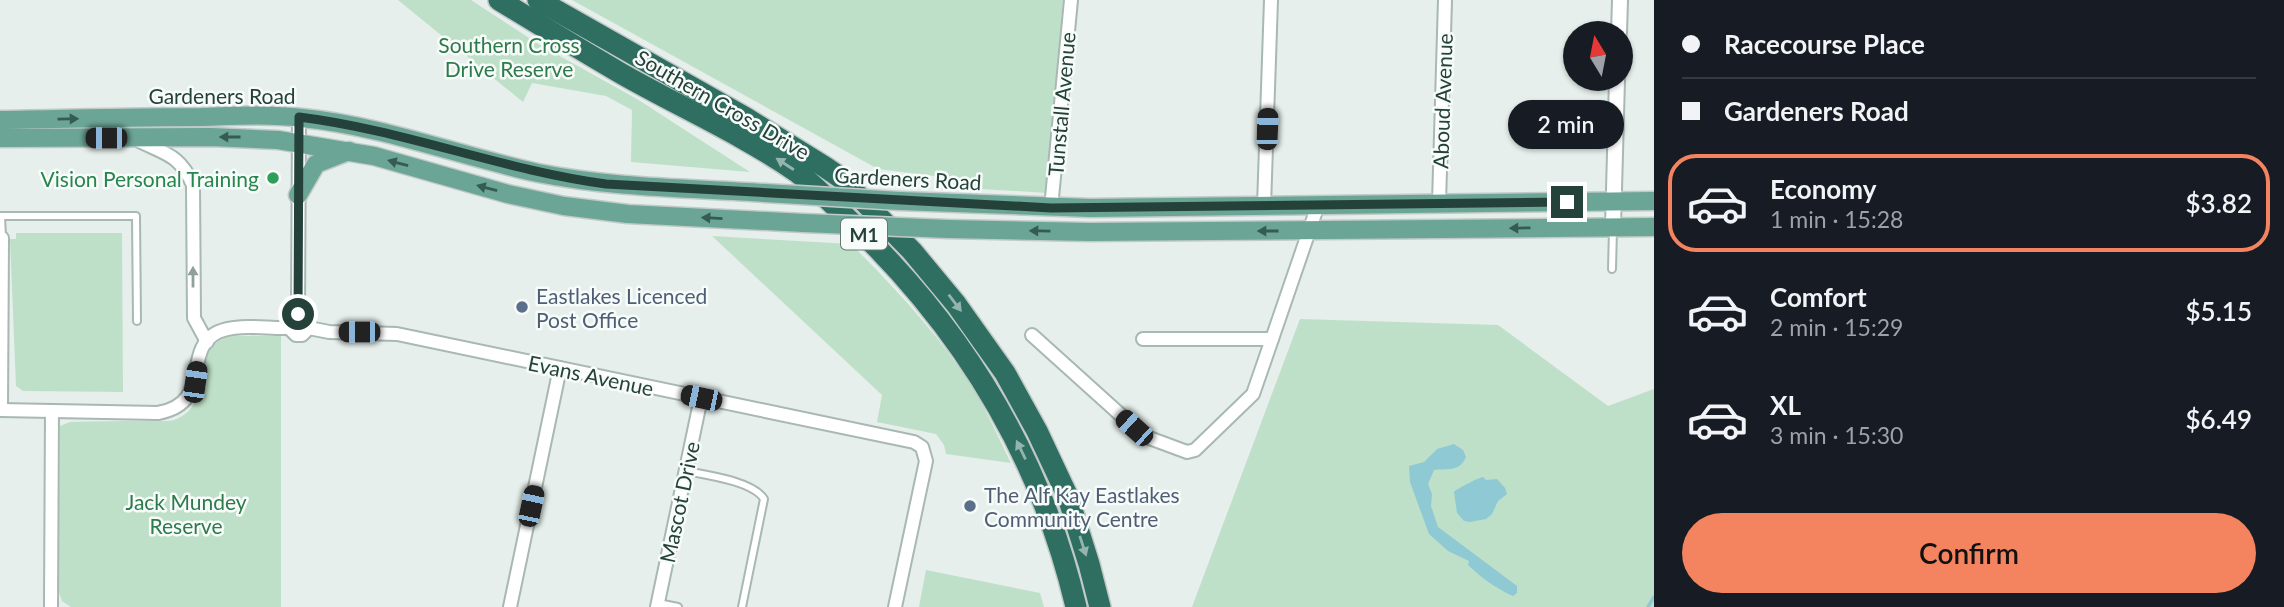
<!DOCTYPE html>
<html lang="en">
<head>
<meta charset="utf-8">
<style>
  :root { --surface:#171b24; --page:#242831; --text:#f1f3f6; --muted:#9ea1a6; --line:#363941; --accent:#f4845f }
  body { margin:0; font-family:Lato,sans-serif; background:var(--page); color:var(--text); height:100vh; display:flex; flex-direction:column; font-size:26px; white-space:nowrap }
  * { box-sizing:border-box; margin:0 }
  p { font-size:23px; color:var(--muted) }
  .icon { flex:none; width:38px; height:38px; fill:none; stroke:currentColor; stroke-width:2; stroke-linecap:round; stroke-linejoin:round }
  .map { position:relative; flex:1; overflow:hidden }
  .details { display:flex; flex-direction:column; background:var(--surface); width:630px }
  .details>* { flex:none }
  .top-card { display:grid; align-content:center; height:154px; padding:0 28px; background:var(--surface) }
  .needle { width:46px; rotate:350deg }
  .fabs { position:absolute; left:1563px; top:21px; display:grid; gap:14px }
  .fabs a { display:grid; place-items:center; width:70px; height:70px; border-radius:50%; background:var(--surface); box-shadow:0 2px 5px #0004; font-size:35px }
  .end { position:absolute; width:32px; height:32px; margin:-16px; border:9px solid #24423a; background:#fff; box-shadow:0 0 0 4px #fff }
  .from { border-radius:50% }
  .bubble { position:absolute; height:49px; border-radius:24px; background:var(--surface); box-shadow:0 2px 5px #0004; font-size:23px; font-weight:600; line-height:49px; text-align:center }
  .car { position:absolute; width:21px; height:42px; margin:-21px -10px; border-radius:9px; box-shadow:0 0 5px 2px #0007; background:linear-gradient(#222 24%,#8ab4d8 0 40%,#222 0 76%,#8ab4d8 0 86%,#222 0) }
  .top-card b { display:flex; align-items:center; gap:24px; height:66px; font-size:26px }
  .top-card b+b { border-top:2px solid var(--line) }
  .top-card i { width:18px; height:18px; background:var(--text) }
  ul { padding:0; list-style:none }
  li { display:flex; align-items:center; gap:21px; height:98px; margin:0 14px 10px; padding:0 14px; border:4px solid transparent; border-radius:28px }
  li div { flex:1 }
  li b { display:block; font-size:26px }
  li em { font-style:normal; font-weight:600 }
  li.active { border-color:var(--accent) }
  li>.icon { width:63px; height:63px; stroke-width:1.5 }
  .action { display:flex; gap:14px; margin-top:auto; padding:14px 28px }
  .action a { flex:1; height:80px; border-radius:42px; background:var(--accent); color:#111; font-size:28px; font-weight:600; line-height:80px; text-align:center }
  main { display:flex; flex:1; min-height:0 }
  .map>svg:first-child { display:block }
</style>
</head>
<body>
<main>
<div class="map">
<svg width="1654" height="607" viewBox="0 0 1654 607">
  <rect width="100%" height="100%" fill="#e6efeb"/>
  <g fill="#bfe0c8">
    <path d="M398 0H471L540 45 637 99 750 172 631 162 632 110 606 96 532 83 523 102Z"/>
    <path d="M572 0H1063L1047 193 965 188V180L878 169Z"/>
    <path d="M16 233H122L123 392 23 391 16 386 10 239H16Z"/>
    <path d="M712 236 851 244C896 289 940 336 974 390 988 413 999 439 1011 463L946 454 944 445 936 434 877 422 882 395Z"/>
    <path d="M1300 319 1498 325 1608 406 1654 389V607H1192Z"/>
    <path d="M230 336H281V607H71L62 601 58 590 60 426 70 422C95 421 121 421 146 421 155 420 166 422 174 420 219 404 180 352 230 336Z"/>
    <path d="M926 570 1040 593 1044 607H919Z"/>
  </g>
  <g fill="#8ec9d4">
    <path d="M1454 444 1463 450 1466 457C1459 473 1447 468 1434 470L1428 484 1432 494 1431 506 1438 527 1517 586V593L1513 596C1495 588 1482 578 1468 565L1469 561 1448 551 1429 534 1410 482 1409 466 1424 462 1437 449Z"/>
    <path d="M1483 477 1486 480 1497 479 1505 488 1507 494 1498 501 1492 514 1486 519 1470 522 1464 521 1457 513 1454 492C1456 489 1480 477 1483 477Z"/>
  </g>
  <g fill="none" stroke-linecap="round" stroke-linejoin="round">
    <path stroke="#8ec9d4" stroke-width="3.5" d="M1648 607 1654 597"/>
    <g stroke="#a8b8b2" stroke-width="10">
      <g id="service">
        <path d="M2 238 1 216H136L137 321"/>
        <path d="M1612 269 1613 229"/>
        <path d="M686 471C706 475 753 481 764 499L742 607"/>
        <path d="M658 603 678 607"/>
      </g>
    </g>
    <g stroke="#a8b8b2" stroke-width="16">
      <g id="minor">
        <path d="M135 139C164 154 179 153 193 185L194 318 207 342"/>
        <path d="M1439 203 1445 0"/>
        <path d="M1264 206 1271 0"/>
        <path d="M1051 208 1071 0"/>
        <path d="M298 315 299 117"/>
        <path d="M289 328 296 335H302L309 328 308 320"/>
        <path d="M309 328 329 332 397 334 914 442 922 447 926 461 895 607"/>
        <path d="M1032 335 1144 436 1187 452 1195 450 1253 394 1272 339"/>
        <path d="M1143 339H1272L1318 205"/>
        <path d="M0 410 158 413C214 403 181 350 218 332 238 323 267 329 289 328"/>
        <path d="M1 410 2 238"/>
        <path d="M51 607 52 411"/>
        <path d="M510 607 560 368"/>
        <path d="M657 607 701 398"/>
      </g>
    </g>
    <g stroke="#a8b8b2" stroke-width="18">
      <g id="tertiary">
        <path d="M1619 33 1620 0"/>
        <path d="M1613 227 1617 79"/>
      </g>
    </g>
    <g stroke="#c2cac8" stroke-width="21">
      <g id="primary">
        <path d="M0 120C67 119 134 117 201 117 234 116 268 114 302 118 383 126 459 156 538 173 613 188 689 188 765 193"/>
        <path d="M0 138 211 137 278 140 374 156 508 194 564 206 628 214 804 223"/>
        <path d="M298 195 316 164 349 151"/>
        <path d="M900 201 1090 208 1654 201"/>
        <path d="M948 229 1090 232 1654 227"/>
      </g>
    </g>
    <g stroke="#c2cac8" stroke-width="24">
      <g id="motorway">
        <path d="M499 0C540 25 581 50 622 74 680 107 742 134 798 173 817 187 835 207 852 223 964 330 1041 457 1076 607"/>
        <path d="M538 0 746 118 825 167 841 178 912 251 956 304 1005 373 1037 431 1068 497 1089 564 1100 607"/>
      </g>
    </g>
    <use href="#service" stroke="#fff" stroke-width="6"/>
    <use href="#minor" stroke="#fff" stroke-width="12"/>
    <use href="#tertiary" stroke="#fff" stroke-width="14"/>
    <use href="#primary" stroke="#6aa596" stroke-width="18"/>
    <use href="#motorway" stroke="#2f6f62" stroke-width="21"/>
    <g stroke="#c2cac8" stroke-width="21" stroke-linecap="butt">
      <g id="primary-bridge">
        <path d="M765 193 900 201"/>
        <path d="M804 223 948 229"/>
      </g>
    </g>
    <use href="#primary-bridge" stroke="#6aa596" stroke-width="18"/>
  </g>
  <defs><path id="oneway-solid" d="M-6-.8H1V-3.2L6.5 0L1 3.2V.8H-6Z" transform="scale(1.75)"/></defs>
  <g fill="#365b51">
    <use href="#oneway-solid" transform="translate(68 119) rotate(-1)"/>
    <use href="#oneway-solid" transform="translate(230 137) rotate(-180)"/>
    <use href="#oneway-solid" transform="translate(398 163) rotate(-165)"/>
    <use href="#oneway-solid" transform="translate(487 188) rotate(-165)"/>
    <use href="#oneway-solid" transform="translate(712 218) rotate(-177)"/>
    <use href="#oneway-solid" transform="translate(1520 228) rotate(179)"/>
    <use href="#oneway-solid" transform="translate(1040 231) rotate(-179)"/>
    <use href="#oneway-solid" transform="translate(1268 231) rotate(180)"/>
  </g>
  <g fill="#93b5ae">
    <use href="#oneway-solid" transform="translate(785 164) rotate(-147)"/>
    <use href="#oneway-solid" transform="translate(955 303) rotate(53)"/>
    <use href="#oneway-solid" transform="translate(1021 450) rotate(-116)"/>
    <use href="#oneway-solid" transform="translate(1083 546) rotate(72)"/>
  </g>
  <use fill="#92a09c" href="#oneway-solid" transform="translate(193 277) rotate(-90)"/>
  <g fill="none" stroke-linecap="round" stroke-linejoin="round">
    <path stroke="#24423a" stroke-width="9" d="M298 314 299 117C404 130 502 170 606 184L1051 208 1567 202"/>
  </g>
  <circle fill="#2e9e5b" stroke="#f7fbf9" stroke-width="2.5" cx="273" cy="178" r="7"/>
  <g fill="#5c6f8a" stroke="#f7fbf9" stroke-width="2.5">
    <circle cx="522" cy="307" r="7"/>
    <circle cx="970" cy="506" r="7"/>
  </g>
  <g text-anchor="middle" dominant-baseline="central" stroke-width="5" stroke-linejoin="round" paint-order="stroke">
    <rect fill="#f7fbf9" stroke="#637a73" stroke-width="2" x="841" y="218.5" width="46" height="31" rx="5"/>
    <g font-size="19" font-weight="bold" fill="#24423a">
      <text x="864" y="234">M1</text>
    </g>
    <g font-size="21" fill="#2d7a4b" stroke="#f7fbf9">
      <text x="509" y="44">Southern Cross<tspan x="509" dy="24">Drive Reserve</tspan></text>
      <text x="186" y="501">Jack Mundey<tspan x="186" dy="24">Reserve</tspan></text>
    </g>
    <g font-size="21" fill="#24423a" stroke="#f7fbf9">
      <text x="222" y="95">Gardeners Road</text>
      <text transform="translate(1442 101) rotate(-88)">Aboud Avenue</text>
      <text transform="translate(723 104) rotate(30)">Southern Cross Drive</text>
      <text transform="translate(1061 104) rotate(-85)">Tunstall Avenue</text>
      <text transform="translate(908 178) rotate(3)">Gardeners Road</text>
      <text transform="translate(591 375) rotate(12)">Evans Avenue</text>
      <text transform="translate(679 502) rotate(-78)">Mascot Drive</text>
    </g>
    <g font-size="21" fill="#27864d" stroke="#f7fbf9" text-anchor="end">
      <text x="259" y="178">Vision Personal Training</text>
    </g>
    <g font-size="21" fill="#4e5e75" stroke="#f7fbf9" text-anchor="start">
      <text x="536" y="295">Eastlakes Licenced<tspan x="536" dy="24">Post Office</tspan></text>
      <text x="984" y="494">The Alf Kay Eastlakes<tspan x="984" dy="24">Community Centre</tspan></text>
    </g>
  </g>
</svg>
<div class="fabs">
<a><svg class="needle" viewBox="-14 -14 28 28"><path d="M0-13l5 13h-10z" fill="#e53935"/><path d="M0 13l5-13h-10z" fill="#9ea1a6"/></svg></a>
</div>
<i class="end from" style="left:298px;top:314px"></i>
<i class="end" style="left:1567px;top:202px"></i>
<div class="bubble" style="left:1508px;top:100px;width:116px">2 min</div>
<i class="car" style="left:1267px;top:129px;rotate:2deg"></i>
<i class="car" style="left:106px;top:138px;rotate:270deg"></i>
<i class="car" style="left:359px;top:332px;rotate:270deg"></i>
<i class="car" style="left:195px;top:382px;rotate:8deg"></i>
<i class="car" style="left:701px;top:398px;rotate:282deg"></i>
<i class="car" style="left:1134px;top:428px;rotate:312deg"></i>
<i class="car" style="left:531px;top:506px;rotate:12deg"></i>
</div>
<section class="details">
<div class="top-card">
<b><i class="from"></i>Racecourse Place</b>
<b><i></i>Gardeners Road</b>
</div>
<ul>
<li class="active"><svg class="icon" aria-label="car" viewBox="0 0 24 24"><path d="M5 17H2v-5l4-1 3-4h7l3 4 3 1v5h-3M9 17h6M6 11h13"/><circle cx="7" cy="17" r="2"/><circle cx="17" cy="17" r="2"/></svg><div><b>Economy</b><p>1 min · 15:28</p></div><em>$3.82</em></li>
<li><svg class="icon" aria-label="car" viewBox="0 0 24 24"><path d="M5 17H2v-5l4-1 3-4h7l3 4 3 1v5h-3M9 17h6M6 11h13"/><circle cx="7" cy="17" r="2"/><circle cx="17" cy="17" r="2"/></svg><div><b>Comfort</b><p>2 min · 15:29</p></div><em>$5.15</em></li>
<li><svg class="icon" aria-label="car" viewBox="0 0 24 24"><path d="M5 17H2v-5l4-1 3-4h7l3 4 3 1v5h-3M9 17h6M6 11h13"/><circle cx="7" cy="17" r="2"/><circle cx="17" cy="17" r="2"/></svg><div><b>XL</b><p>3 min · 15:30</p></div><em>$6.49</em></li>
</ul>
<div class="action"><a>Confirm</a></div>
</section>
</main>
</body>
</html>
